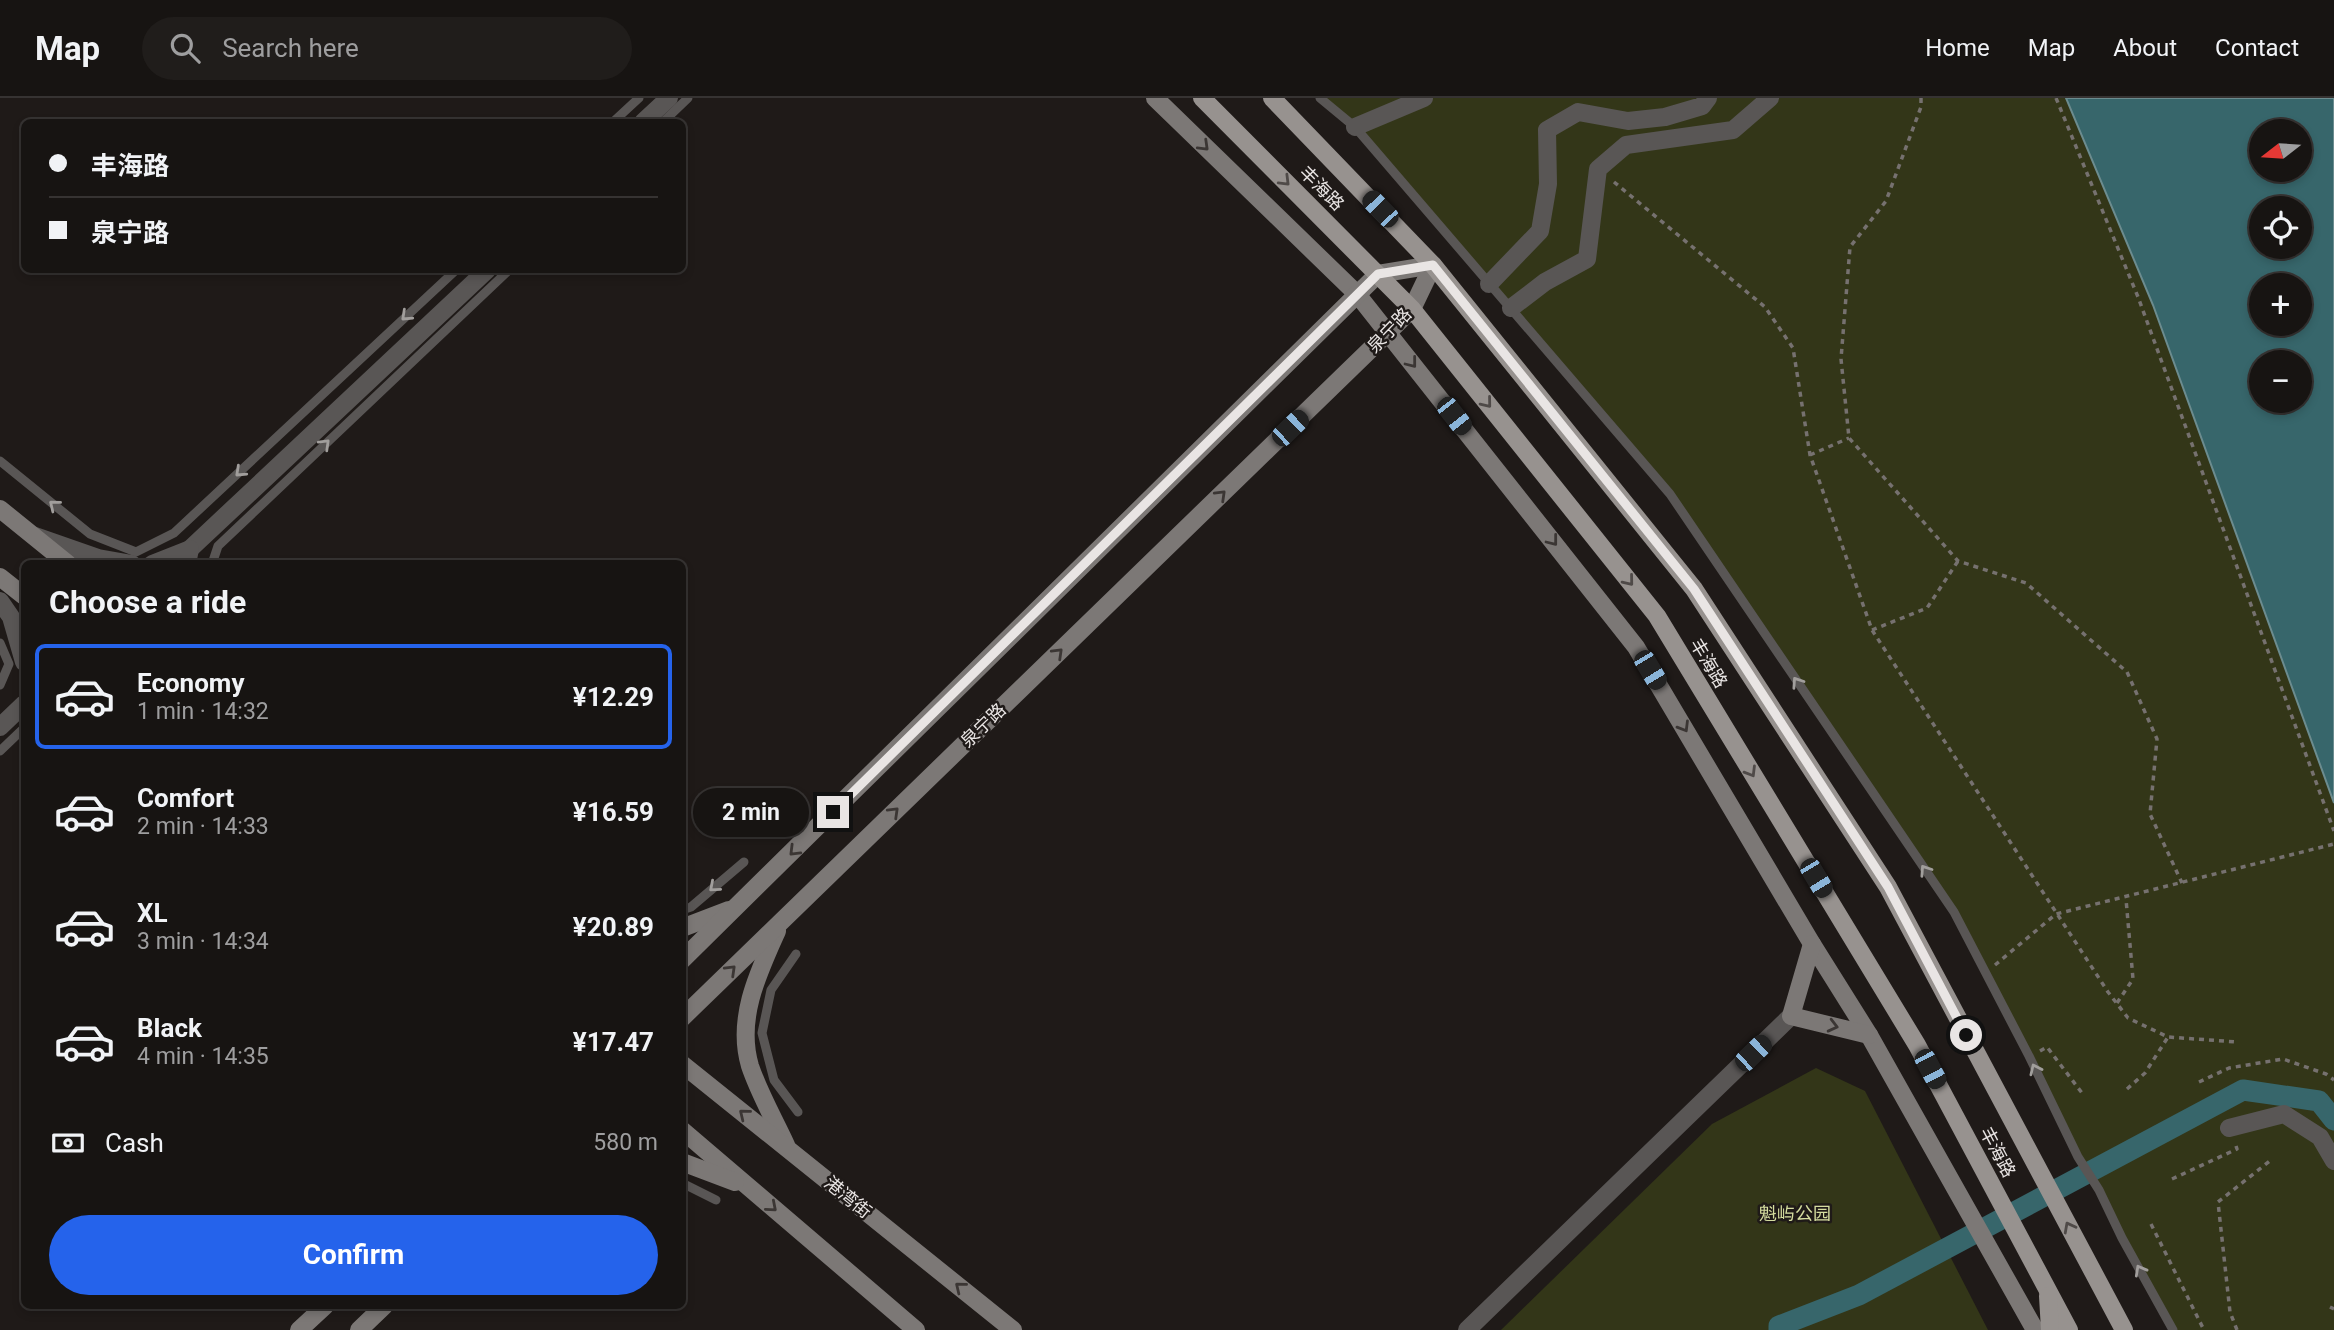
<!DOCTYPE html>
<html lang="en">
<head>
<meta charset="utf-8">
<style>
  :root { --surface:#171412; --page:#201d1b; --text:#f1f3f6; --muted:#9e9e9f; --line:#363332; --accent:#2563eb }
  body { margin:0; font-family:Roboto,"Noto Sans SC",sans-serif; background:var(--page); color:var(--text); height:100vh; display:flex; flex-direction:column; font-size:26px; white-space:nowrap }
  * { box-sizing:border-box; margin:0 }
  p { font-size:23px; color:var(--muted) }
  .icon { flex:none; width:38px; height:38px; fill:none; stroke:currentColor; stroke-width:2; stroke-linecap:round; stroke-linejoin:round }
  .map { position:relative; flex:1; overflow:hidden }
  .panel { position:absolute; left:21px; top:462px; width:665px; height:749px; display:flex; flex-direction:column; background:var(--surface); border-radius:10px; box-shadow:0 4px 10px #0003,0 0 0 2px var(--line) }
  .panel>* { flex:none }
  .banner { position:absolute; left:21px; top:21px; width:665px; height:154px; border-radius:10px; box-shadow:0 4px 10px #0003,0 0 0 2px var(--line); display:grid; align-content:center; height:154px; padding:0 28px; background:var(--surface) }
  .needle { width:46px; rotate:253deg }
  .controls { position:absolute; left:2249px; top:21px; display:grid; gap:14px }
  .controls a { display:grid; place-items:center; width:63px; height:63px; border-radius:50%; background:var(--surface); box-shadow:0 4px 10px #0003,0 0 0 2px var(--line); font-size:35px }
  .end { position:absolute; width:32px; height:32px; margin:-16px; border:9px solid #e9e5e4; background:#111; box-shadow:0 0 0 4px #111 }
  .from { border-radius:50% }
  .bubble { position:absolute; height:49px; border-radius:24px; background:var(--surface); box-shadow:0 4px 10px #0003,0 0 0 2px var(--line); font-size:23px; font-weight:700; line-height:49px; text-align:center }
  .car { position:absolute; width:21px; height:42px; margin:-21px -10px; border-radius:9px; box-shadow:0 0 5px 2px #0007; background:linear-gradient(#222 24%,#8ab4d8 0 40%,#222 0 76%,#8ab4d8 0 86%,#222 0) }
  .banner b { display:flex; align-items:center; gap:24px; height:66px; font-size:26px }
  .banner b+b { border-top:2px solid var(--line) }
  .banner i { width:18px; height:18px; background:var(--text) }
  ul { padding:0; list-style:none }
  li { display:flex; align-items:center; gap:21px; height:105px; margin:0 14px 10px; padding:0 14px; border:4px solid transparent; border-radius:10px }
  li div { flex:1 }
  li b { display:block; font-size:26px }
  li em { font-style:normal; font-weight:700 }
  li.on { border-color:var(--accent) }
  li>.icon { width:63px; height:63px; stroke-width:1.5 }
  h2 { padding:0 28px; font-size:32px; line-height:84px }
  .pay { display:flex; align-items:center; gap:18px; height:77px; padding:0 28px; font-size:26px }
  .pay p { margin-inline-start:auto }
  .cta { display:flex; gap:14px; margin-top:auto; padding:14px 28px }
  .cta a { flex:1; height:80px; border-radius:42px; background:var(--accent); color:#fff; font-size:28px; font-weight:700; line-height:80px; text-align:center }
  header { display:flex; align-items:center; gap:42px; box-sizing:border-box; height:98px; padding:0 35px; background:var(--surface); border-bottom:2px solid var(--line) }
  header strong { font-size:33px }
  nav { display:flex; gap:38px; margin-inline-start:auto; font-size:24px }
  .search { width:490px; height:63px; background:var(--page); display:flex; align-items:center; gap:18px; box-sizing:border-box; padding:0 24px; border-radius:38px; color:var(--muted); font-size:26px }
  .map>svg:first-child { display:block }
</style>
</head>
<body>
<header>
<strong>Map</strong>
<div class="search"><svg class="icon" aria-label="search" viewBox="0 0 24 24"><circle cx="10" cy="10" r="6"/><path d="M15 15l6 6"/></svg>Search here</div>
<nav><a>Home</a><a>Map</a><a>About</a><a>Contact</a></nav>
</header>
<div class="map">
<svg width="2334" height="1232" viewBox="0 0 2334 1232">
  <rect width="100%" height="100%" fill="#1f1a18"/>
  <g fill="#333618">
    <path d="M1320 0H2066L2153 207 2334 705V1232H2173L1954 814 1670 396 1355 29Z"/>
    <path d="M1816 970 1865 993 1988 1232H1501L1712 1026Z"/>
  </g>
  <path fill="#37666b" stroke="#6c8c8f" stroke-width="2" fill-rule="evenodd" d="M2066 0H2334V705L2153 207ZM2261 33H2300V72H2261ZM2261 110H2300V149H2261ZM2261 187H2300V226H2261ZM2261 264H2300V303H2261Z"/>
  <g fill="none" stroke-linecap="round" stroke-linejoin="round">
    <path stroke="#37666b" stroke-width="21" d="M1779 1232V1228L1859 1197 2243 992 2319 1003 2334 1022"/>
    <g stroke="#76716f" stroke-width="3.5" stroke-dasharray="5 5" stroke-linecap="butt">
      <path d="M1921 0V9L1886 103 1850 149 1841 261 1849 340 1958 463 2026 485 2127 574 2157 641 2150 716 2182 785"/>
      <path d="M2056 0 2138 199 2334 733"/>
      <path d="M1614 84 1765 209 1793 250 1810 357 1872 532 2108 894 2128 920 2168 939 2237 944"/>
      <path d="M1810 357 1849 340"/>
      <path d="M1872 532 1927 510 1958 463"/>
      <path d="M1995 867 2056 816 2334 746"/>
      <path d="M2117 905 2133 881 2126 801"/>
      <path d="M2040 953 2047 949 2082 995"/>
      <path d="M2199 984 2229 970 2283 961 2326 976 2334 982"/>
      <path d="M2127 991 2145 975 2168 939"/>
      <path d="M2172 1081 2237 1051 2236 1048"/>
      <path d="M2151 1126 2204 1232"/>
      <path d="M2330 1209 2334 1211"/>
      <path d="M2237 1232 2230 1214 2218 1104 2271 1062"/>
    </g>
    <g stroke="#595655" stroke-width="9">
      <path d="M1320 0 1355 29 1670 396 1954 814 2029 958 2078 1059 2099 1092 2122 1140 2173 1232"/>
      <path d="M613 24 639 0"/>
      <path d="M663 24 688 0"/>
      <path d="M0 363 90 436 136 454 174 435 456 172"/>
      <path d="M212 466 218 448 509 172"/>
      <path d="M0 545 9 566 0 587"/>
      <path d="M0 653 24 630"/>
      <path d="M682 812 691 809 744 764"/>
      <path d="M796 856 771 892 762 935 774 982 798 1014"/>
      <path d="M682 1085 716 1102"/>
    </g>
    <g stroke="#595655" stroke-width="18">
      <path d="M643 24 669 0"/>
      <path d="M1355 29 1424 0"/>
      <path d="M1489 186 1540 133 1548 86 1547 32 1578 14 1628 23 1665 19 1702 8 1708 0"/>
      <path d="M1511 210 1545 184 1587 161 1598 71 1626 47 1733 32 1770 0"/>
      <path d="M35 438 98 460 132 466"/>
      <path d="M190 451 487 172"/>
      <path d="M152 466 190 451 187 466"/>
      <path d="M0 503 11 519 24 564"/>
      <path d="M0 629 24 606"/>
      <path d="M2229 1030 2284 1016 2320 1039 2334 1063"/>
      <path d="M1467 1232 1791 918"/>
    </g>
    <g stroke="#7c7876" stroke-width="18">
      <path d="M1155 0 1357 196 1636 549 1812 846 1869 937 2035 1232"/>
      <path d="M0 411 68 466"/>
      <path d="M0 479 24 498"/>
      <path d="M682 830 729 812"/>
      <path d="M777 833C758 875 736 921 750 968 759 995 774 1021 786 1047"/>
      <path d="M1812 846 1791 918 1869 937"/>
      <path d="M682 862 1378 176 1433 167"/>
      <path d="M682 920 1412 211 1433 167"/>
      <path d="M682 966 1013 1232"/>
      <path d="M682 1032 916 1232"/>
      <path d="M682 1064 735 1084"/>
      <path d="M299 1232 325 1208"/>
      <path d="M359 1232 384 1208"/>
    </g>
    <g stroke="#97928f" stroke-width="18">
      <path d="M1202 0 1412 211 1657 518 1917 947 2069 1232"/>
      <path d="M1272 0 1433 167 1694 491 1888 789 2124 1232"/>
      <path d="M2048 1198 2050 1232"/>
    </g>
  </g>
  <defs><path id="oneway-chevron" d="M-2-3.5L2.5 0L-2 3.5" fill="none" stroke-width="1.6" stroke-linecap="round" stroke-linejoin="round" transform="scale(1.75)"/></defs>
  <g stroke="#3b3634">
    <use href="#oneway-chevron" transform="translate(1204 48) rotate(44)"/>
    <use href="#oneway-chevron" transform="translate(1412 265) rotate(52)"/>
    <use href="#oneway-chevron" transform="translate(1221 397) rotate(-44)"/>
    <use href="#oneway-chevron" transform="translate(1553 443) rotate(52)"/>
    <use href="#oneway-chevron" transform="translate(1058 555) rotate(-44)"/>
    <use href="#oneway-chevron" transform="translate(1684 629) rotate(59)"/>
    <use href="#oneway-chevron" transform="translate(894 714) rotate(-44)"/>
    <use href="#oneway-chevron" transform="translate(794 753) rotate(135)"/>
    <use href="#oneway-chevron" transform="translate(731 872) rotate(-44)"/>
    <use href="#oneway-chevron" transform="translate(1833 928) rotate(14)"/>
    <use href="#oneway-chevron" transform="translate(744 1016) rotate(-141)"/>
    <use href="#oneway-chevron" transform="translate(772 1109) rotate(41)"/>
    <use href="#oneway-chevron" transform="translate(960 1189) rotate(-141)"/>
  </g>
  <g stroke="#4f4a48">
    <use href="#oneway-chevron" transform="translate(1285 83) rotate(45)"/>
    <use href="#oneway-chevron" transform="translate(1487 305) rotate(51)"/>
    <use href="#oneway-chevron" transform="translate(1629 483) rotate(51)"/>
    <use href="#oneway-chevron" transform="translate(1751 674) rotate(59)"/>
    <use href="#oneway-chevron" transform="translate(2069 1129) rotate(-118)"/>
  </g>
  <g stroke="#a19e9c">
    <use href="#oneway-chevron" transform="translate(406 218) rotate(137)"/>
    <use href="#oneway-chevron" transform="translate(325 346) rotate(-44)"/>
    <use href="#oneway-chevron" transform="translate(240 374) rotate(137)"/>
    <use href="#oneway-chevron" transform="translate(54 407) rotate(-141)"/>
    <use href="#oneway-chevron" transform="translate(1797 584) rotate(-124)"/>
    <use href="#oneway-chevron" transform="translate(1925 772) rotate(-124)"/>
    <use href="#oneway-chevron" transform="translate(714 789) rotate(139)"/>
    <use href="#oneway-chevron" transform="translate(2035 971) rotate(-115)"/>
    <use href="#oneway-chevron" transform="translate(2140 1172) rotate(-119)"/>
  </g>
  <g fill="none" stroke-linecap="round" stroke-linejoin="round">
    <path stroke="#e9e5e4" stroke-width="9" d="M833 714 1378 176 1433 167 1694 491 1888 789 1966 937"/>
  </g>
  <g text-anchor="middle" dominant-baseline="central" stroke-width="5" stroke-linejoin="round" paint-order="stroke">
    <g font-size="18" fill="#e9e5e4" stroke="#1f1a18">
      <text transform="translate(1322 90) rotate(45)">丰海路</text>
      <text transform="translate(1389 232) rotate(-46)">泉宁路</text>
      <text transform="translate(1709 565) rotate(59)">丰海路</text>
      <text transform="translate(983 627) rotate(-44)">泉宁路</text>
      <text transform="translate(1998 1054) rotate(62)">丰海路</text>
      <text transform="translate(848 1099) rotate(39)">港湾街</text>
    </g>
    <g font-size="18" fill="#d5dd9f" stroke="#1f1a18">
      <text x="1795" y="1115">魁屿公园</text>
    </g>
  </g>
</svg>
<div class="controls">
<a><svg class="needle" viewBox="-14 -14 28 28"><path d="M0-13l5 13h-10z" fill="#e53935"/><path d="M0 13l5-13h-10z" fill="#9e9e9f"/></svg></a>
<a><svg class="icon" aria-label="locate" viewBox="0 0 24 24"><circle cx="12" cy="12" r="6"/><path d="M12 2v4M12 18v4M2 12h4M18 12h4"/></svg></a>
<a>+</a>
<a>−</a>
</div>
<i class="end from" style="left:1966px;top:937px"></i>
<i class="end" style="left:833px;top:714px"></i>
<div class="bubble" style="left:693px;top:690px;width:116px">2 min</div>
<i class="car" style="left:1380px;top:111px;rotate:316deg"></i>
<i class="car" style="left:1454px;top:318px;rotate:142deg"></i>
<i class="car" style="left:1290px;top:330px;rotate:46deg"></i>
<i class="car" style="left:1650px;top:572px;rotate:149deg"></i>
<i class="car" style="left:1816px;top:780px;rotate:149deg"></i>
<i class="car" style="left:1753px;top:955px;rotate:46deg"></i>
<i class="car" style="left:1930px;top:971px;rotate:152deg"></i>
<div class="banner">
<b><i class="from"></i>丰海路</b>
<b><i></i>泉宁路</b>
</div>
<section class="panel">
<h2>Choose a ride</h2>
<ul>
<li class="on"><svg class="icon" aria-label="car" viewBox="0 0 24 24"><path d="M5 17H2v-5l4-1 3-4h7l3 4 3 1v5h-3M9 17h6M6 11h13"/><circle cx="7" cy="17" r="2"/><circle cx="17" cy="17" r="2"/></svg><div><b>Economy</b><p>1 min · 14:32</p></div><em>¥12.29</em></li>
<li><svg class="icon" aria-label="car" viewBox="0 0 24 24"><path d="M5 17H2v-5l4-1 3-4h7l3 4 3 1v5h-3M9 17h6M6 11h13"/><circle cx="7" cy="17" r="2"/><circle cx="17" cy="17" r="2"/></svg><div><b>Comfort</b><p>2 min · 14:33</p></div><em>¥16.59</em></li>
<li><svg class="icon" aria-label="car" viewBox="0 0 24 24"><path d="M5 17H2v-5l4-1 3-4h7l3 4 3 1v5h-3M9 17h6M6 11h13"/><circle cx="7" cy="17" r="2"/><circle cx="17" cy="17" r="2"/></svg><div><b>XL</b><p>3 min · 14:34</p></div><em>¥20.89</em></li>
<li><svg class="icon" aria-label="car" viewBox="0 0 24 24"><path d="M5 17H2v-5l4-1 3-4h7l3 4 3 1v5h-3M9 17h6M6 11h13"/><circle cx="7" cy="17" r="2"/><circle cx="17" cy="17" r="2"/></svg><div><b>Black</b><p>4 min · 14:35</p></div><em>¥17.47</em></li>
</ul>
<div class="pay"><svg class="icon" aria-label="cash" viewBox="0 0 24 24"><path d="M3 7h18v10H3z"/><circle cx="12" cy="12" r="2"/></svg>Cash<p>580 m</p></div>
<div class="cta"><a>Confirm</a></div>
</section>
</div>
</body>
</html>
